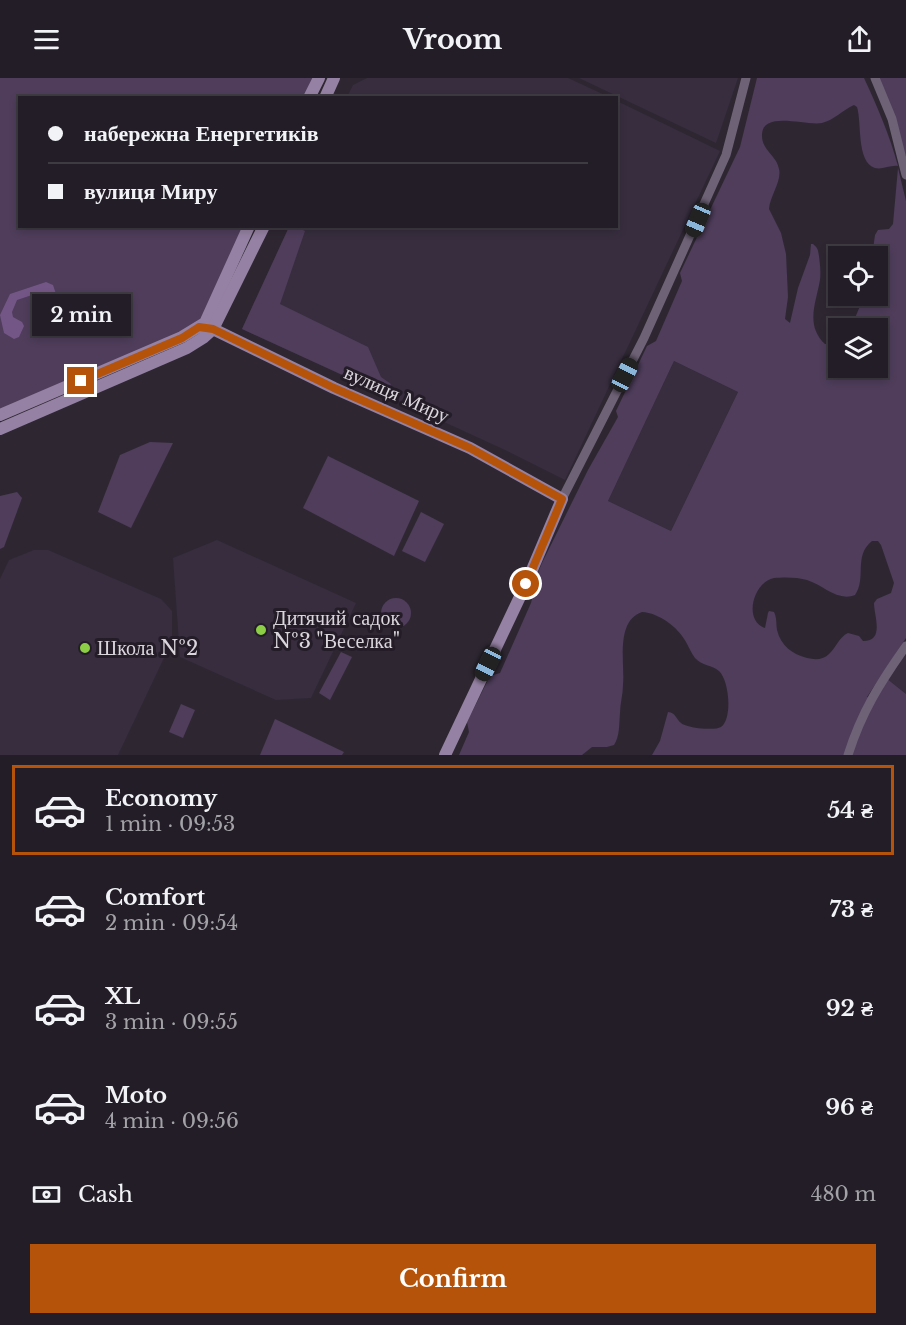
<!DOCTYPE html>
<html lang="en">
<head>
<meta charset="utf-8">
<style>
  :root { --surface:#221d26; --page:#2e2a32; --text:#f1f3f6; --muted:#a2a2a7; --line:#3f3b43; --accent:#b45309 }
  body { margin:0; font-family:"Libre Baskerville",serif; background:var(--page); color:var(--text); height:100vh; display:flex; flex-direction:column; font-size:22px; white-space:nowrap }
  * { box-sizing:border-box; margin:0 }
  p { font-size:20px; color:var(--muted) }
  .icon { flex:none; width:33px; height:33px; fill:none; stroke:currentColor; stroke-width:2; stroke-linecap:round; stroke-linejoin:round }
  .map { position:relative; height:677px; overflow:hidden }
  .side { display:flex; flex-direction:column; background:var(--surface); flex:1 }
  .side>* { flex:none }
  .hud { position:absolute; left:18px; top:18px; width:600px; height:132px; border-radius:0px; box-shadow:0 3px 9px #0003,0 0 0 2px var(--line); display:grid; align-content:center; height:132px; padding:0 30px; background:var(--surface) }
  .buttons { position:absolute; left:828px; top:168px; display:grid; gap:12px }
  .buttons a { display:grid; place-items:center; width:60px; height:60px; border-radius:0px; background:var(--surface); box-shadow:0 3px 9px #0003,0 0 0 2px var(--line); font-size:30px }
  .end { position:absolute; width:27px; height:27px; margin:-14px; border:8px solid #b45309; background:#fff; box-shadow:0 0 0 3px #fff }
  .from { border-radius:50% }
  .bubble { position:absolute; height:42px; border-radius:0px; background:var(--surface); box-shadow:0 3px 9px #0003,0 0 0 2px var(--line); font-size:20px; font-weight:700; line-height:42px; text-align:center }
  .car { position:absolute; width:18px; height:36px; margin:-18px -9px; border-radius:8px; box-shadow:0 0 4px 2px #0007; background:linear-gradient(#222 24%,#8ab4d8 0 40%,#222 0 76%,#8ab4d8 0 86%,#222 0) }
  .hud b { display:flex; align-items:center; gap:21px; height:57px; font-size:22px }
  .hud b+b { border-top:2px solid var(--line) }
  .hud i { width:15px; height:15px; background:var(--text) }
  ul { padding:10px 0 0; list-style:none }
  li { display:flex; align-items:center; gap:18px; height:90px; margin:0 12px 9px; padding:0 18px; border:3px solid transparent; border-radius:0px }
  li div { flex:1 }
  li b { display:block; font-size:22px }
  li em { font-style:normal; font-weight:700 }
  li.selected { border-color:var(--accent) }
  li>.icon { width:54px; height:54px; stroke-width:1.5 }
  .pay { display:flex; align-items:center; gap:15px; height:66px; padding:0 30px; font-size:22px }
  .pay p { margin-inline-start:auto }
  .cta { display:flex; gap:12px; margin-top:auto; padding:12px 30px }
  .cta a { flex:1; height:69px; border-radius:0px; background:var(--accent); color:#fff; font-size:24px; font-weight:700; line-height:69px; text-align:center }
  header { display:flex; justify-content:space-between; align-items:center; height:78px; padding:0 30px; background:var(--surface); font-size:27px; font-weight:700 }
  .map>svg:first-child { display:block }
</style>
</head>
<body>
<header><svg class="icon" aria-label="menu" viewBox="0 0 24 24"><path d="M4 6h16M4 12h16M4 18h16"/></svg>Vroom<svg class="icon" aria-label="share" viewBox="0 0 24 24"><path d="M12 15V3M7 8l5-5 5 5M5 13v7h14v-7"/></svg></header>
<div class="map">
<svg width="906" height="677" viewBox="0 0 906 677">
  <rect width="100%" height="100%" fill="#2e2732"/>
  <g fill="#372d3e">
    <path d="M367 0H568L609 19H347L353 7Z"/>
    <path d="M579 0H738L716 65Z"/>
    <path d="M617 23 720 73 565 402 505 372 242 251 289 149 616 148Z"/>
    <path d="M674 283 738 314 671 453 608 423Z"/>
    <path d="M217 462 356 525 311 620 276 622 180 579 173 480Z"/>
    <path d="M34 472H48L161 521 172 533V563L118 677H0V501L9 482Z"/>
    <path d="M906 573V616L886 600Z"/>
  </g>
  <g fill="#4f3d5b" fill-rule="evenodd">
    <path d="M0 0H313L304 19 20 20V148L244 149 201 241 189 251 0 336Z"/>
    <path d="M757 0H864C877 28 890 58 898 88 890 87 882 92 875 90 856 84 862 44 857 29L854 27C843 32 834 42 822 45 805 48 761 32 762 58 762 72 777 78 779 91 782 103 770 118 769 131L781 155 786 176 788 219 785 241 790 245 798 210 810 177 811 166H813C818 170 818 172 819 178 820 186 821 194 820 202 816 225 805 247 825 266H831L838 263V290H878V250H851L864 218H878V178H872L875 157 878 152 889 151 893 146 898 90 906 123V560L867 619 876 621 886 600 906 616V677H652L660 663 668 634C676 635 676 641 681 645 686 650 715 653 721 649 733 640 729 602 719 593 712 587 702 588 695 580 691 575 689 569 686 564 678 549 659 535 642 534 615 543 625 586 623 607 623 616 620 626 620 635 619 646 620 658 614 667L607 669H592L582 677H459L469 654 467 644 490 598 500 595 531 525 533 517 532 509 542 485 588 392 618 339 616 333 647 268 656 263 682 203 680 195 740 69ZM674 283 738 314 671 453 608 423ZM872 463H878L881 467 894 505 891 515 877 521 874 525C874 538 885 563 863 563L859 558 848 555C839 559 836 570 829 576 823 582 815 582 807 580 792 576 781 568 777 552 776 546 777 540 774 534L769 533 768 535 765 550C743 543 753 504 774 500 783 499 798 499 807 502 823 507 838 524 855 517 867 500 853 478 872 463Z"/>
    <path d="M877 0H906V79Z"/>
    <path d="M289 149H297L305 153 280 226 368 269 381 299 391 306 386 317 242 251Z"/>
    <path d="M150 364 173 365 131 450 98 434 120 377Z"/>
    <path d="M328 378 419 423 394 478 303 430Z"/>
    <path d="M17 414 22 420 4 469 0 471V418Z"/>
    <path d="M421 434 444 446 425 484 402 473Z"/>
    <circle cx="396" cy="535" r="15"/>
    <path d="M341 574 352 579 330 622 319 615Z"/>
    <path d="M181 626 195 632 183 660 169 654Z"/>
    <path d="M275 641 344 674 342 677H260Z"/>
  </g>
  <path fill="#735685" d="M46 204 53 207 56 216 54 221 48 223 43 221 41 214 17 222 12 234 13 239 22 244 24 248 19 259 14 261 4 255 0 237 10 216Z"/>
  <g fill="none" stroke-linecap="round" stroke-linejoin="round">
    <g stroke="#6e6277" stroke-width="9">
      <path d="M875 0 892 41 906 97"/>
      <path d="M562 421 644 260 726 77 746 0"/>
      <path d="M848 677C862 633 880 605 906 568"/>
    </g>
    <g stroke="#9581a3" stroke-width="12">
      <path d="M309 20 319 0"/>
      <path d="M325 20 334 0"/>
      <path d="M199 249 213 251 334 310 470 370 562 421 526 506 445 677"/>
      <path d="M0 337 182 259 205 245 249 148"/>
      <path d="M0 351 187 270 203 260 213 251 264 148"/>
    </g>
  </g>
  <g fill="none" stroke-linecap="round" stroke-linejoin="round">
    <path stroke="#b45309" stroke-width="8" d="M81 303 182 260 199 249 213 251 334 310 470 370 562 421 526 506"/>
  </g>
  <g fill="#8cce45" stroke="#241d28" stroke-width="2">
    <circle cx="261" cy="552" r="6"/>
    <circle cx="85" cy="570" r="6"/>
  </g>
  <g text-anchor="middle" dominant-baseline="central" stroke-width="6" stroke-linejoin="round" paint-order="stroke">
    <g font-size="20" fill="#dad5dd" stroke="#241d28">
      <text transform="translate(397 316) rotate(24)">вулиця Миру</text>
    </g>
    <g font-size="20" fill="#dad5dd" stroke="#241d28" text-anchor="start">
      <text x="273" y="540">Дитячий садок<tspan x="273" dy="23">№3 "Веселка"</tspan></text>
      <text x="97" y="570">Школа №2</text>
    </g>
  </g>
</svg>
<div class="buttons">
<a><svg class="icon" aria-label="locate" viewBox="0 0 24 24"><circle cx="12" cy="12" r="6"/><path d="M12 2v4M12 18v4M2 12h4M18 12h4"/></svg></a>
<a><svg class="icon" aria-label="layers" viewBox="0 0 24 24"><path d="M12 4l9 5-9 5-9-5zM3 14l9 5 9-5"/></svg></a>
</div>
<i class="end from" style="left:526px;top:506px"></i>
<i class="end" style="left:81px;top:303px"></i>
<div class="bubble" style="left:32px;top:216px;width:99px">2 min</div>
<i class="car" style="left:698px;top:142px;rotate:203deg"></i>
<i class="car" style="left:625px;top:297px;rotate:27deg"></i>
<i class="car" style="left:488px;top:586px;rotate:206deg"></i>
<div class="hud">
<b><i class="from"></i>набережна Енергетиків</b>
<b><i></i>вулиця Миру</b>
</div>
</div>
<section class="side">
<ul>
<li class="selected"><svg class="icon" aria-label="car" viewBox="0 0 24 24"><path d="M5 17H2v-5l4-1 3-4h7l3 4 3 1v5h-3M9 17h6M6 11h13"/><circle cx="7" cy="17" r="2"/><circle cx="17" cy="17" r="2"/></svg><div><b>Economy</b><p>1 min · 09:53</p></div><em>54 ₴</em></li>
<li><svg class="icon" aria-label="car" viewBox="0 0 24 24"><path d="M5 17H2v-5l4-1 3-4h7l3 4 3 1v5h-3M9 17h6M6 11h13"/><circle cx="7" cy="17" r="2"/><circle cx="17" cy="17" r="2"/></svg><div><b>Comfort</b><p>2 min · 09:54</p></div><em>73 ₴</em></li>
<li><svg class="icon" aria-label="car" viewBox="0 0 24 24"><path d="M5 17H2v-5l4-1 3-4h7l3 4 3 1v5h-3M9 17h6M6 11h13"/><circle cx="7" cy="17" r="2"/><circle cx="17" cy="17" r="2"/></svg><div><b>XL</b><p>3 min · 09:55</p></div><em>92 ₴</em></li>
<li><svg class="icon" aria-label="car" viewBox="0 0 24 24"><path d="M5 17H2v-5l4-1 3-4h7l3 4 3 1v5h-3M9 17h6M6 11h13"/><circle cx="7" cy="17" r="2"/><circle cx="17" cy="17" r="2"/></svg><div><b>Moto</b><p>4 min · 09:56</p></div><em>96 ₴</em></li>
</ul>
<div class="pay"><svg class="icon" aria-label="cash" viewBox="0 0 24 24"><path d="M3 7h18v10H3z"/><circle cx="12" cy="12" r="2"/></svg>Cash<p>480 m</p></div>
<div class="cta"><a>Confirm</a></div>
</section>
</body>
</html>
